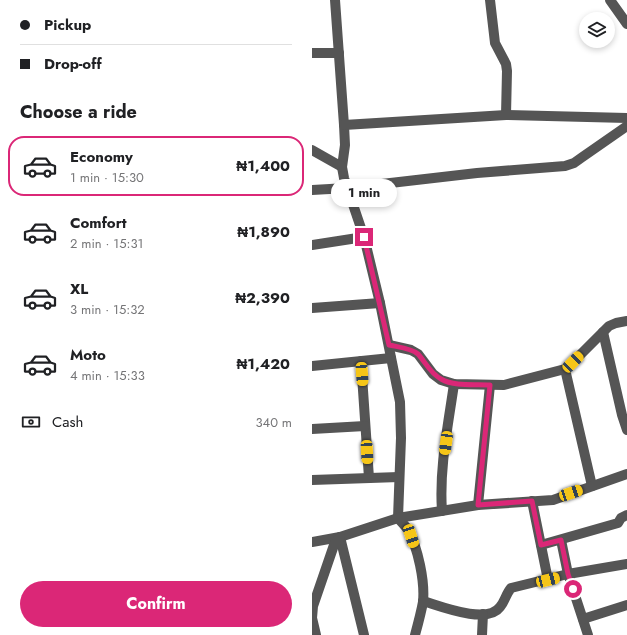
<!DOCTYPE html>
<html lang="en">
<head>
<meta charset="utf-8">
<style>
  :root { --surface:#fff; --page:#f2f2f2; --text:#202124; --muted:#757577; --line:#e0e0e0; --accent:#db2777 }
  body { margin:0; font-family:Jost,sans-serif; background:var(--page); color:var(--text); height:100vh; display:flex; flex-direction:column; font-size:15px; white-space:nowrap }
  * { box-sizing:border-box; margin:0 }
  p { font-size:13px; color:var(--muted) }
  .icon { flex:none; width:22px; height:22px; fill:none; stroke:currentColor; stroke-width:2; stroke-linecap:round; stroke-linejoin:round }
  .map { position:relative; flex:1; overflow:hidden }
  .sheet { display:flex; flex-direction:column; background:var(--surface); width:312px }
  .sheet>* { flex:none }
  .guide { display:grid; align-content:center; height:88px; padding:0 20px; background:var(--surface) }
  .tools { position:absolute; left:267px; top:12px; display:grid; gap:8px }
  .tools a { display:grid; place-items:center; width:36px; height:36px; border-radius:50%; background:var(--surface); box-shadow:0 2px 6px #0003; font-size:20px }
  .end { position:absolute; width:18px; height:18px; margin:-9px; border:5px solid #db2777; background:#fff; box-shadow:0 0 0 2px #fff }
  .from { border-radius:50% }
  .bubble { position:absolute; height:28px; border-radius:14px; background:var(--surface); box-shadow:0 2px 6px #0003; font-size:13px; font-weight:700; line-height:28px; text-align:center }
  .car { position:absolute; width:12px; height:24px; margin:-12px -6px; border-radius:5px; box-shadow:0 0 3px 1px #0007; background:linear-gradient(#f5c518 24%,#345 0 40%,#f5c518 0 76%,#345 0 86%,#f5c518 0) }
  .guide b { display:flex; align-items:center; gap:14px; height:38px; font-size:15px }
  .guide b+b { border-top:1px solid var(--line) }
  .guide i { width:10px; height:10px; background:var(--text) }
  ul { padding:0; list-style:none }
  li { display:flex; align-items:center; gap:12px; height:60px; margin:0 8px 6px; padding:0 12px; border:2px solid transparent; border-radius:16px }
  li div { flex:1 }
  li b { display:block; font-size:15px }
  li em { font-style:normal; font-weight:700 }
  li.on { border-color:var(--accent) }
  li>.icon { width:36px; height:36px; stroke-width:1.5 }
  h2 { padding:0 20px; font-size:18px; line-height:48px }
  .pay { display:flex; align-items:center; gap:10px; height:44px; padding:0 20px; font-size:15px }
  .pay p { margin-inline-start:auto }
  .primary-button { display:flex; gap:8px; margin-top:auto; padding:8px 20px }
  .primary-button a { flex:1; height:46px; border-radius:24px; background:var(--accent); color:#fff; font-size:16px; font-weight:700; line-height:46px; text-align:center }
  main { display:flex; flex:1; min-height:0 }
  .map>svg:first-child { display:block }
</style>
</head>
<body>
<main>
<section class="sheet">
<div class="guide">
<b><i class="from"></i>Pickup</b>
<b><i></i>Drop-off</b>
</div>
<h2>Choose a ride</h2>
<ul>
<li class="on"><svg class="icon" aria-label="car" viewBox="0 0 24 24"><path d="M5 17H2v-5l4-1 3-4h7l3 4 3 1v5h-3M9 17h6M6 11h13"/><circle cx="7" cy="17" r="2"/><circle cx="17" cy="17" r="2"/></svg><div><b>Economy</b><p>1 min · 15:30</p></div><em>₦1,400</em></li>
<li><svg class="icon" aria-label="car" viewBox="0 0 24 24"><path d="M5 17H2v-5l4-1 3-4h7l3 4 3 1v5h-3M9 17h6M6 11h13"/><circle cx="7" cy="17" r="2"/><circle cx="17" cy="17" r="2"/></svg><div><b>Comfort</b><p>2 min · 15:31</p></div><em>₦1,890</em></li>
<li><svg class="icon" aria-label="car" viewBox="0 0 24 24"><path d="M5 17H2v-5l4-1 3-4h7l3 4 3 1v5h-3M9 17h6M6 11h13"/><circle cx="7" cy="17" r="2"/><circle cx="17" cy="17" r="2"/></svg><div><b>XL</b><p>3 min · 15:32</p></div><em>₦2,390</em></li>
<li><svg class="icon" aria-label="car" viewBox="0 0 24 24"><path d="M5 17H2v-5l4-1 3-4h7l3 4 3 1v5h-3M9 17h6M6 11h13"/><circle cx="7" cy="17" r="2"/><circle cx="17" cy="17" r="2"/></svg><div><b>Moto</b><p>4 min · 15:33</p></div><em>₦1,420</em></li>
</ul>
<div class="pay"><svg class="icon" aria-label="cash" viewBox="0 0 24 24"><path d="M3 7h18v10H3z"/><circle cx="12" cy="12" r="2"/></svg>Cash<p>340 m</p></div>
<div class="primary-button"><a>Confirm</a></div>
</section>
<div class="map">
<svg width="315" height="635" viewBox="0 0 315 635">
  <rect width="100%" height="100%" fill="#fff"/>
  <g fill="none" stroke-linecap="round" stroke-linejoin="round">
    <g stroke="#555" stroke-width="10">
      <path d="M23 0 32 125 33 145 30 167 32 178 52 237 68 303 88 402 89 438 86 518C89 522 93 525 96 530 106 548 113 581 111 602 109 613 106 624 103 635"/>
      <path d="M178 0 183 43 194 64 195 71 194 115"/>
      <path d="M298 0 315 24"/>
      <path d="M0 53H27"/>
      <path d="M32 125 194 115 315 118"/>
      <path d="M0 150 30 167"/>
      <path d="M0 190 35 188 165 173 253 166 262 163 269 158 315 126"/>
      <path d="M0 245 52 237"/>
      <path d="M0 308 68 303"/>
      <path d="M291 332 310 415 315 430"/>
      <path d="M77 345 99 350 106 354 121 374 129 380 142 384 192 385 253 369 261 362 297 326 304 323 315 321"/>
      <path d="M49 361 57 478"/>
      <path d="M0 366 79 358"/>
      <path d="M253 369 280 486"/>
      <path d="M0 429 53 426"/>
      <path d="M0 480 87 477"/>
      <path d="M220 501 236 580"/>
      <path d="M166 505 178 385"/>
      <path d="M130 511C127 469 136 426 142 384"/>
      <path d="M28 537 52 635"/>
      <path d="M249 540 256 574 276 635"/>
      <path d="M0 542 28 537 86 518 166 505 241 500 315 474"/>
      <path d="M229 545 306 523 309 518 315 515"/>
      <path d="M111 601C128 606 175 625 188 607 193 601 194 594 199 588L256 574 315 564"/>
      <path d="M271 619 315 605"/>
      <path d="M4 635 0 618 1 606 22 545 28 537"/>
      <path d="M170 635 171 614"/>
    </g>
  </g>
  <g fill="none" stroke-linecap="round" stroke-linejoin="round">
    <path stroke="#db2777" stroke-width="5" d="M52 237 77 345C85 347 99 348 106 354 114 363 118 373 129 379 143 387 162 384 178 385L166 505 220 501 229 545 249 540 256 574 261 589"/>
  </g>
</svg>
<div class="tools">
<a><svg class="icon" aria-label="layers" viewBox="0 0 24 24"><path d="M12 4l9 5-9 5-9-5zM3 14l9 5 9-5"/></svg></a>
</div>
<i class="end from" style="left:261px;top:589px"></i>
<i class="end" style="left:52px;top:237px"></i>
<div class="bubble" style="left:19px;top:179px;width:66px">1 min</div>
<i class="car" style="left:261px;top:362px;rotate:45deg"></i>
<i class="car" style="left:50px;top:374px;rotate:176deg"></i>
<i class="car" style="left:134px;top:443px;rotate:188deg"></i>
<i class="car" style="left:55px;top:452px;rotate:177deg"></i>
<i class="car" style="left:259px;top:493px;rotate:71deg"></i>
<i class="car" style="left:99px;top:536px;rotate:162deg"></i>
<i class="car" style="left:236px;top:580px;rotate:76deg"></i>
</div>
</main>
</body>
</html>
